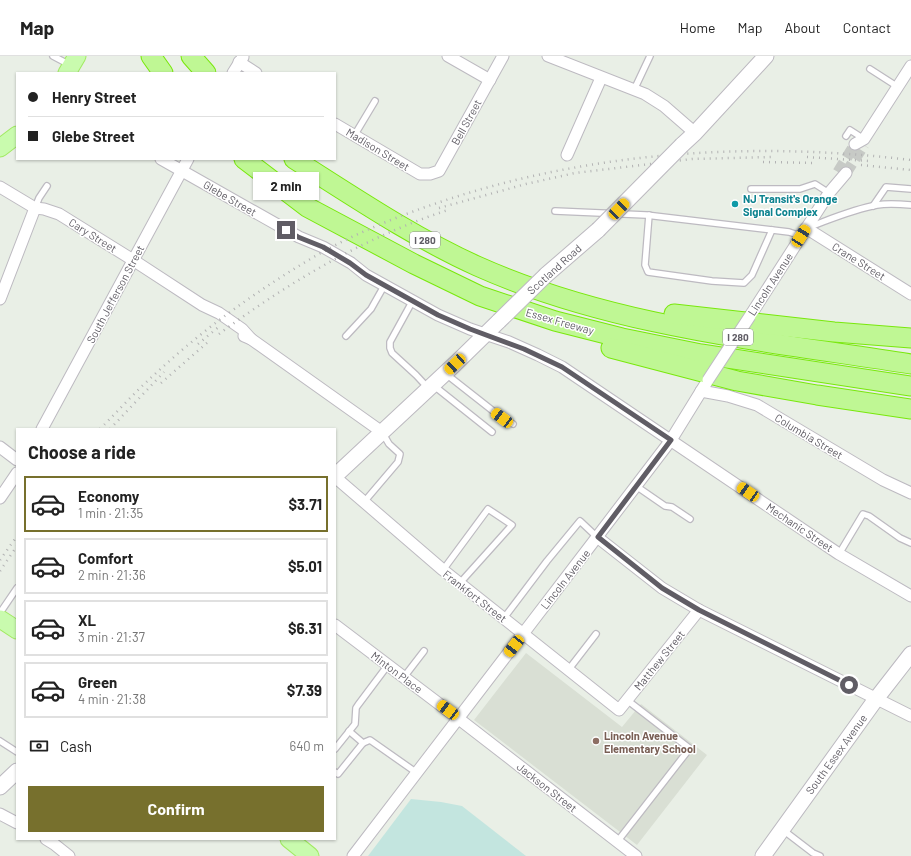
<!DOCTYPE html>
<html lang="en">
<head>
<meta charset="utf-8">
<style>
  :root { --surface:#fff; --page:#f2f2f2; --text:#222; --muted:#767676; --line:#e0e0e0; --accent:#77702d }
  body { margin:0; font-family:Barlow,sans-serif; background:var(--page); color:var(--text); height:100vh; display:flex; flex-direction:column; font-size:15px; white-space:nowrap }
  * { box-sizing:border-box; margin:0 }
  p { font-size:13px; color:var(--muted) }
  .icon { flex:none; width:22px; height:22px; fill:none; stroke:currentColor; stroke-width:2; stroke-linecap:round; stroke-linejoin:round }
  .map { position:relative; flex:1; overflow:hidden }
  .sheet { position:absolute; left:16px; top:372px; width:320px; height:412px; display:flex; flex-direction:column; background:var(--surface); border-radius:0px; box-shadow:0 1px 3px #0004 }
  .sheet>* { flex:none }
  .guide { position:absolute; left:16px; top:16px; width:320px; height:88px; border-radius:0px; box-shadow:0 1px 3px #0004; display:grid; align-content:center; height:88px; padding:0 12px; background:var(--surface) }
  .end { position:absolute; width:18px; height:18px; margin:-9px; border:5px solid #605d65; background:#fff; box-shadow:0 0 0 2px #fff }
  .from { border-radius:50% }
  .bubble { position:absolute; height:28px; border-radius:0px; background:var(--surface); box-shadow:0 1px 3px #0004; font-size:13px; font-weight:700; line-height:28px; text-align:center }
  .car { position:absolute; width:12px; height:24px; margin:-12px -6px; border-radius:5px; box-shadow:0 0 3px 1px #0007; background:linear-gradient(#f5c518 24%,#345 0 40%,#f5c518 0 76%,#345 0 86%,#f5c518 0) }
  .guide b { display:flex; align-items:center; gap:14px; height:38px; font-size:15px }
  .guide b+b { border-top:1px solid var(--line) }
  .guide i { width:10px; height:10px; background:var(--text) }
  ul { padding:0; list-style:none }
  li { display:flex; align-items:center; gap:12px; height:56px; margin:0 8px 6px; padding:0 4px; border:2px solid var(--line); border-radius:0px }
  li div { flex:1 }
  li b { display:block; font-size:15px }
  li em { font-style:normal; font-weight:700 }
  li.current { border-color:var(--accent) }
  li>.icon { width:36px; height:36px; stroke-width:1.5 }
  h2 { padding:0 12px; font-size:18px; line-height:48px }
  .pay { display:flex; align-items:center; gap:10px; height:44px; padding:0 12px; font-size:15px }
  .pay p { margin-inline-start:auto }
  .button { display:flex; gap:8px; margin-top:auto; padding:8px 12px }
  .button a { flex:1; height:46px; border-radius:0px; background:var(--accent); color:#fff; font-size:16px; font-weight:700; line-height:46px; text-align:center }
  header { display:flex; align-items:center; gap:24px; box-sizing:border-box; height:56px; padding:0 20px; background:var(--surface); border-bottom:1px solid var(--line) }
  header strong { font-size:19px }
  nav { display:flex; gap:22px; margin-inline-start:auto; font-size:14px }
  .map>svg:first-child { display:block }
</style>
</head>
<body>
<header>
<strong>Map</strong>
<nav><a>Home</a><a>Map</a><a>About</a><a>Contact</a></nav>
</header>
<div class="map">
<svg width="911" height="800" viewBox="0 0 911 800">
  <rect width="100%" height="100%" fill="#e9efe6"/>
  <path fill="#d9dfd4" d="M526 597 622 671 641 648 707 699 637 789 474 664Z"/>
  <path fill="#c3e5df" d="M411 743 441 746 462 750 526 800H368Z"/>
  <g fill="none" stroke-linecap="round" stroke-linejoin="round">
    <g stroke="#c7cac6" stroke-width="11" stroke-dasharray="11 5.5" stroke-linecap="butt">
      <path d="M838 116 855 88"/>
      <path d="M846 117 864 89"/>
    </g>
    <g stroke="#bdbac1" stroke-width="8">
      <g id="service">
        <path d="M53 0 70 9"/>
        <path d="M870 13 898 31"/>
        <path d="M634 34 650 0"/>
        <path d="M354 80 375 45"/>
        <path d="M846 80 850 74 864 83"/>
        <path d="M751 133H800L815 128 829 137"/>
        <path d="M873 150 886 131 911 133"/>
        <path d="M35 152 39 142 47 130"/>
        <path d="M555 155 646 159 789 176 801 180"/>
        <path d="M649 159 645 209 648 216 712 225 744 227 752 219 772 174"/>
        <path d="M809 171C831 163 854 153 877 149 888 147 900 148 911 149"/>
        <path d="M412 246 390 286V292L392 297 416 319 429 333"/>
        <path d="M346 280 371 253 384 230"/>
        <path d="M446 318 502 362 513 368"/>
        <path d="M433 329 492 376"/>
        <path d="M636 430 665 450 672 451 690 463"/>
        <path d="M364 446 398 406 400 398 389 388 382 376"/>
        <path d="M839 498 863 458 869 460 900 482 911 487"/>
        <path d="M443 514 488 453 512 469 459 528"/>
        <path d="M0 557 17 532"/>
        <path d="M504 562 547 505 580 465 597 481"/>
        <path d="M569 613 596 578"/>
        <path d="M404 621 424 595"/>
        <path d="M0 685 17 696"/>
        <path d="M363 687 370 684 417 717"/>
        <path d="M335 693 355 668 356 652 358 649 388 609"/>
        <path d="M335 716 338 718 363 687 349 675"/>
        <path d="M783 774 813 797 820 800"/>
        <path d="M617 786 687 696 689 692 627 644"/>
      </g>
    </g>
    <g stroke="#bdbac1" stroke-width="13">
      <g id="minor">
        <path d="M448 0 490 24"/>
        <path d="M548 0 645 38 664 50 695 77"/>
        <path d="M239 6 256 17"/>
        <path d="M233 17 243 1"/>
        <path d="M335 68 420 118H430L439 115 503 0"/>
        <path d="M855 88 864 83 911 10"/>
        <path d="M567 99 601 22"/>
        <path d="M161 103 299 181 323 191 351 207 366 219 438 259 470 273 509 286 538 299 562 311 839 498 911 540"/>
        <path d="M0 131 35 152 44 153 59 158 133 204 202 249 219 257 242 273 251 283"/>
        <path d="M806 172 911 238"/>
        <path d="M0 243 35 152"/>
        <path d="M750 260 829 137 846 117"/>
        <path d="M244 280 251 283 382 376"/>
        <path d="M701 335 728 340 757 349 883 424 911 437"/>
        <path d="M42 373 188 103"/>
        <path d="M0 391 17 404"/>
        <path d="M335 421 443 514 619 654 699 554"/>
        <path d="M0 442 17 417"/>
        <path d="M597 481 662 532 699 554 911 660"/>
        <path d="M335 569 459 663 636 800"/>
        <path d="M0 758 17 767"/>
        <path d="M46 783 54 788 69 800"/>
        <path d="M353 800 597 481 671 384 708 324"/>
      </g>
    </g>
    <g stroke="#bcb9c0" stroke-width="17">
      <g id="secondary">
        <path d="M682 89 695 77 766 0"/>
        <path d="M546 219 598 174"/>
        <path d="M335 420 455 308 499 265"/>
        <path d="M0 731 17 715"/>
        <path d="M763 800 876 643 911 598"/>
      </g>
    </g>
    <g stroke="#a2ea63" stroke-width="19">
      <g id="primary">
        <path d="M67 17 77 0"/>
        <path d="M0 92 17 79"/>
        <path d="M0 563 17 574"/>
        <path d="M289 783 310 800"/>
      </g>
    </g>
    <g stroke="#79e80c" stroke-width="21">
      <g id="motorway">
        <path d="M151 0 163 17"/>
        <path d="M191 0 206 17"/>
        <path d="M244 103 307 151 414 208 480 240 555 265 622 282 701 298 911 330"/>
        <path d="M294 103C354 141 413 181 477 210 613 271 765 285 911 308"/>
        <path d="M674 258 834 276 911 282"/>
        <path d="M611 292 737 325 817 339 911 353"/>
      </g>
    </g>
    <use href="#service" stroke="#fff" stroke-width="5.5"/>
    <use href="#minor" stroke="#fff" stroke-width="11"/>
    <use href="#secondary" stroke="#fff" stroke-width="15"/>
    <use href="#primary" stroke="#c9fbae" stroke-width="17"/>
    <use href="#motorway" stroke="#bff794" stroke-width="19"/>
    <g stroke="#b2b2b3" stroke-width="2.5" stroke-dasharray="1 5" stroke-linecap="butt">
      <path d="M807 101 869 105"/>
      <path d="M763 106 815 107"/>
      <path d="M861 109 911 114"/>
      <path d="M439 152 526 128 575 117 692 103 771 101"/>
      <path d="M219 278C289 226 365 181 448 154"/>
      <path d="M198 288 221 269"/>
      <path d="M161 327 208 286"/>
      <path d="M100 373C118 355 135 336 154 319 202 274 255 236 312 202 353 178 398 160 443 145 593 95 754 85 911 104"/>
      <path d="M110 373 164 316"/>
      <path d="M0 504 17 480"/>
      <path d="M0 515 17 490"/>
    </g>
    <g stroke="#bdbac1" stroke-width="13" stroke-linecap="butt">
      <path id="minor-bridge" d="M708 324 750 260"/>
    </g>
    <g stroke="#bcb9c0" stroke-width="17" stroke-linecap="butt">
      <g id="secondary-bridge">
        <path d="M598 174 682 89"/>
        <path d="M499 265 546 219"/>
      </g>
    </g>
    <use href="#minor-bridge" stroke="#fff" stroke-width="11"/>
    <use href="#secondary-bridge" stroke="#fff" stroke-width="15"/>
  </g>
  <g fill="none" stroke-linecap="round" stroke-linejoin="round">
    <path stroke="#605d65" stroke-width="5" d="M286 174 298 181 323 191 350 207 366 219 438 259 470 273 524 293 562 311 671 384 598 481 662 532 699 554 849 629"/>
  </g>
  <circle fill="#0f9aa8" stroke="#fff" stroke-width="1.5" cx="735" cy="148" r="4"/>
  <circle fill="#8d6e63" stroke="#fff" stroke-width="1.5" cx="596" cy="685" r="4"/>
  <g text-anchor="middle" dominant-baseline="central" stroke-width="3" stroke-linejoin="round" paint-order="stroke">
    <g fill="#fff" stroke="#908e93" stroke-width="1">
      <rect x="410" y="176" width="30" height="16" rx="3"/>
      <rect x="723" y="273" width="30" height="16" rx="3"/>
    </g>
    <g font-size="10" font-weight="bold" fill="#605d65">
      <text x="425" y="184">I 280</text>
      <text x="738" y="281">I 280</text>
    </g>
    <g font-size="11" fill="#605d65" stroke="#fff">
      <text transform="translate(466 66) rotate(-61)">Bell Street</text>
      <text transform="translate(378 93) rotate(31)">Madison Street</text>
      <text transform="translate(230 142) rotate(30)">Glebe Street</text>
      <text transform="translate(93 179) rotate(32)">Cary Street</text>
      <text transform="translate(859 205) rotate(32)">Crane Street</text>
      <text transform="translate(554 213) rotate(-42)">Scotland Road</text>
      <text transform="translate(770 228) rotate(-57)">Lincoln Avenue</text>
      <text transform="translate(115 238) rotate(-62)">South Jefferson Street</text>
      <text transform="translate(560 265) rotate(16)">Essex Freeway</text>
      <text transform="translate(809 380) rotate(31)">Columbia Street</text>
      <text transform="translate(800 471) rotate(34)">Mechanic Street</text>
      <text transform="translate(565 523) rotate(-52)">Lincoln Avenue</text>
      <text transform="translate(475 540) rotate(38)">Frankfort Street</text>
      <text transform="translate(659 604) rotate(-51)">Matthew Street</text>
      <text transform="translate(397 616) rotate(37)">Minton Place</text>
      <text transform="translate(836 698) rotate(-54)">South Essex Avenue</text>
      <text transform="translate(547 731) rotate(38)">Jackson Street</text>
    </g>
    <g font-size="11" font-weight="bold" fill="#0d838f" stroke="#fff" text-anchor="start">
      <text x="743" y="142">NJ Transit's Orange<tspan x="743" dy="13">Signal Complex</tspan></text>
    </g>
    <g font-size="11" font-weight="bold" fill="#785e54" stroke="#fff" text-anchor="start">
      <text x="604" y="679">Lincoln Avenue<tspan x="604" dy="13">Elementary School</tspan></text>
    </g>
  </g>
</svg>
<i class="end from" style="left:849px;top:629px"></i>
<i class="end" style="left:286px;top:174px"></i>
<div class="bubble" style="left:253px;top:116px;width:66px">2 min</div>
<i class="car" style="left:619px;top:153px;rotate:44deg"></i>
<i class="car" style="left:801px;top:180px;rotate:33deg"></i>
<i class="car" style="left:455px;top:308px;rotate:227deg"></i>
<i class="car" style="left:502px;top:362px;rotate:307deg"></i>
<i class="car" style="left:748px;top:436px;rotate:304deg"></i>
<i class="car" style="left:514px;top:590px;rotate:218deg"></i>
<i class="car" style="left:448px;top:654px;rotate:307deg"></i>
<div class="guide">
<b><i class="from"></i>Henry Street</b>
<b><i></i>Glebe Street</b>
</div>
<section class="sheet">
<h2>Choose a ride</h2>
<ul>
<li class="current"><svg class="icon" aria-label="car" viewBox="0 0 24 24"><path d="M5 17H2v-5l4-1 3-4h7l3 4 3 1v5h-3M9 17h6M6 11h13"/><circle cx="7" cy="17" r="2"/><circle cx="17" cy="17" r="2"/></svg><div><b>Economy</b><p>1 min · 21:35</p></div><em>$3.71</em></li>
<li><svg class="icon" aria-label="car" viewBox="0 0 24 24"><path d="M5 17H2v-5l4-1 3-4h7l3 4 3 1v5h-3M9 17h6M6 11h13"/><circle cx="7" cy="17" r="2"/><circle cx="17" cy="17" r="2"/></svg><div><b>Comfort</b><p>2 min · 21:36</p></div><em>$5.01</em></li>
<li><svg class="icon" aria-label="car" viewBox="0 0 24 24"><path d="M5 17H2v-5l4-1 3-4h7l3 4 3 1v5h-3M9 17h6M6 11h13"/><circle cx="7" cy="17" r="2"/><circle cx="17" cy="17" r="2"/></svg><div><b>XL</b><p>3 min · 21:37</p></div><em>$6.31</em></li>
<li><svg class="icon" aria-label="car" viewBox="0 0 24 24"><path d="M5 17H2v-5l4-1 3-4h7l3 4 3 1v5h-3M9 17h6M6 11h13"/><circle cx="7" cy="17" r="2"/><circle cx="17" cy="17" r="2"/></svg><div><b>Green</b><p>4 min · 21:38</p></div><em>$7.39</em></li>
</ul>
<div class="pay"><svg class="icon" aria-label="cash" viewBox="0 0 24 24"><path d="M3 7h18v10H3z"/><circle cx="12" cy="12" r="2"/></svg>Cash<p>640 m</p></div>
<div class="button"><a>Confirm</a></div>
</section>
</div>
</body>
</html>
